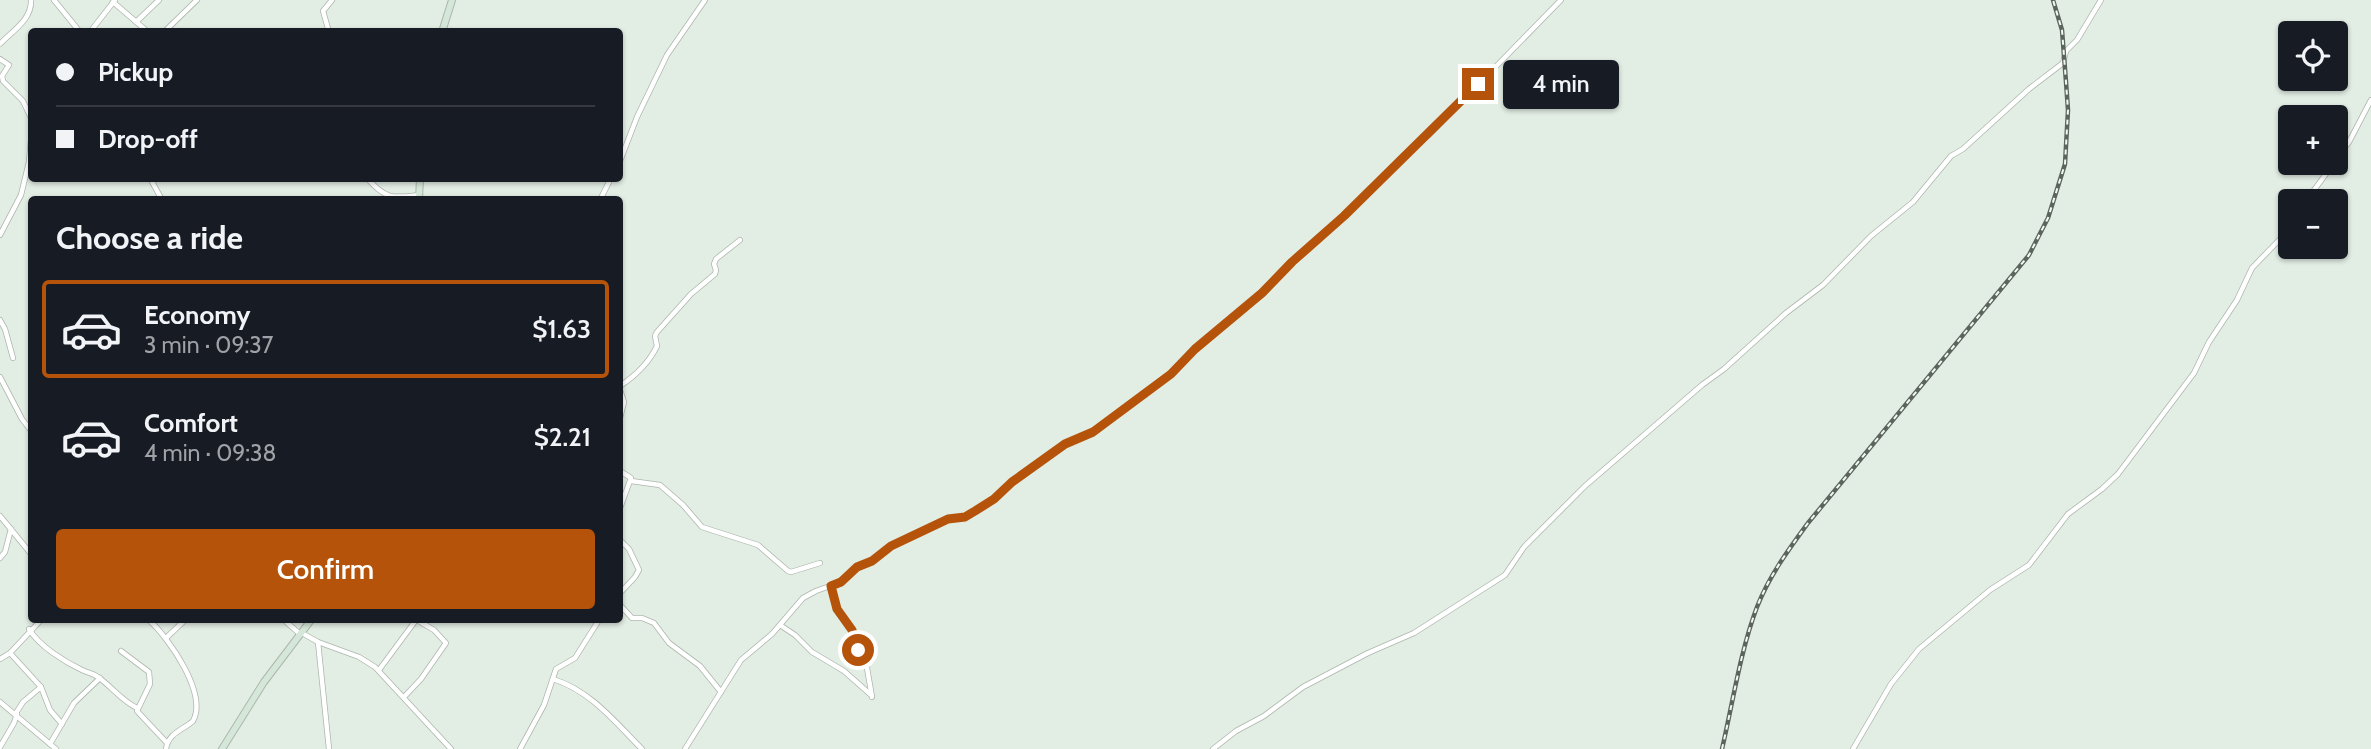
<!DOCTYPE html>
<html lang="en">
<head>
<meta charset="utf-8">
<style>
  :root { --surface:#171b24; --page:#20242c; --text:#f1f3f6; --muted:#9ea1a6; --line:#363941; --accent:#b45309 }
  body { margin:0; font-family:Cabin,sans-serif; background:var(--page); color:var(--text); height:100vh; display:flex; flex-direction:column; font-size:26px; white-space:nowrap }
  * { box-sizing:border-box; margin:0 }
  p { font-size:23px; color:var(--muted) }
  .icon { flex:none; width:38px; height:38px; fill:none; stroke:currentColor; stroke-width:2; stroke-linecap:round; stroke-linejoin:round }
  .map { position:relative; flex:1; overflow:hidden }
  .details { position:absolute; left:28px; top:196px; width:595px; height:427px; display:flex; flex-direction:column; background:var(--surface); border-radius:7px; box-shadow:0 2px 5px #0004 }
  .details>* { flex:none }
  .banner { position:absolute; left:28px; top:28px; width:595px; height:154px; border-radius:7px; box-shadow:0 2px 5px #0004; display:grid; align-content:center; height:154px; padding:0 28px; background:var(--surface) }
  .controls { position:absolute; left:2278px; top:21px; display:grid; gap:14px }
  .controls a { display:grid; place-items:center; width:70px; height:70px; border-radius:7px; background:var(--surface); box-shadow:0 2px 5px #0004; font-size:35px }
  .end { position:absolute; width:32px; height:32px; margin:-16px; border:9px solid #b45309; background:#fff; box-shadow:0 0 0 4px #fff }
  .from { border-radius:50% }
  .bubble { position:absolute; height:49px; border-radius:7px; background:var(--surface); box-shadow:0 2px 5px #0004; font-size:23px; font-weight:600; line-height:49px; text-align:center }
  .banner b { display:flex; align-items:center; gap:24px; height:66px; font-size:26px }
  .banner b+b { border-top:2px solid var(--line) }
  .banner i { width:18px; height:18px; background:var(--text) }
  ul { padding:0; list-style:none }
  li { display:flex; align-items:center; gap:21px; height:98px; margin:0 14px 10px; padding:0 14px; border:4px solid transparent; border-radius:7px }
  li div { flex:1 }
  li b { display:block; font-size:26px }
  li em { font-style:normal; font-weight:600 }
  li.current { border-color:var(--accent) }
  li>.icon { width:63px; height:63px; stroke-width:1.5 }
  h2 { padding:0 28px; font-size:32px; line-height:84px }
  .cta { display:flex; gap:14px; margin-top:auto; padding:14px 28px }
  .cta a { flex:1; height:80px; border-radius:7px; background:var(--accent); color:#fff; font-size:28px; font-weight:600; line-height:80px; text-align:center }
  .map>svg:first-child { display:block }
</style>
</head>
<body>
<div class="map">
<svg width="2371" height="749" viewBox="0 0 2371 749">
  <rect width="100%" height="100%" fill="#e2ede4"/>
  <g fill="none" stroke-linecap="round" stroke-linejoin="round">
    <g stroke="#acb6ad" stroke-width="6">
      <g id="street">
        <path d="M54 0 80 32"/>
        <path d="M113 2 148 32"/>
        <path d="M136 22 159 0"/>
        <path d="M90 32 115 0"/>
        <path d="M164 32 197 0"/>
        <path d="M329 32 323 11 332 0"/>
        <path d="M0 44C12 31 32 20 31 0"/>
        <path d="M0 59 9 65 2 76 3 81 23 101 32 120"/>
        <path d="M2336 159 2349 142 2371 100"/>
        <path d="M620 161 637 117 667 55 705 0"/>
        <path d="M150 178 162 200"/>
        <path d="M367 178C386 200 393 198 419 195"/>
        <path d="M600 200 611 178"/>
        <path d="M2306 201 2334 163"/>
        <path d="M0 235 21 195 29 162 32 128"/>
        <path d="M0 320 5 329 13 358"/>
        <path d="M0 377 22 419 32 432"/>
        <path d="M620 386C635 376 649 363 657 346L655 336 657 332 691 294 715 274 716 270 714 264 716 259 740 240"/>
        <path d="M620 390 624 402 620 418"/>
        <path d="M620 471 631 478 620 508"/>
        <path d="M631 481 660 485 683 505 702 527 758 545 788 571 791 572 820 563"/>
        <path d="M0 516 32 555"/>
        <path d="M620 540 629 549 639 570 635 577 620 593"/>
        <path d="M0 558 5 552 11 529"/>
        <path d="M831 586 837 609 851 630 856 646 867 668 872 697"/>
        <path d="M620 605 632 618H642L654 623 669 643 700 666 721 692"/>
        <path d="M149 620C169 638 208 694 193 721 183 730 168 733 166 749"/>
        <path d="M284 620 300 634"/>
        <path d="M780 625 795 635 812 652 844 671 870 694"/>
        <path d="M29 629C39 646 65 662 82 670 88 673 93 673 98 677 111 686 122 701 137 708"/>
        <path d="M302 633 318 642 359 657 375 667 451 749"/>
        <path d="M166 638 185 620"/>
        <path d="M318 642 329 749"/>
        <path d="M121 651 149 672 150 684 137 711 167 743"/>
        <path d="M10 653 41 687 50 710 62 724"/>
        <path d="M0 659 10 653 41 620"/>
        <path d="M379 670 416 620"/>
        <path d="M553 679C591 691 615 722 642 749"/>
        <path d="M404 697 421 679 446 643 434 630 417 620"/>
        <path d="M0 702 56 749"/>
        <path d="M16 713 23 702 41 687"/>
        <path d="M50 744 74 703 100 678"/>
        <path d="M0 747 14 723 17 714"/>
        <path d="M520 749 544 705 556 669 575 658 599 620"/>
        <path d="M685 749 741 660 772 634 803 598 816 591 841 582 857 567 872 561 891 546 948 519 968 516 994 499 1012 482 1063 445 1093 432 1131 404 1174 371 1195 349 1262 293 1292 262 1349 212 1405 154 1429 135 1561 0"/>
        <path d="M1213 749 1236 731 1264 716 1303 687 1368 653 1414 633 1505 575 1524 547 1585 486 1702 385 1724 369 1786 313 1823 285 1871 236 1913 202 1951 156 1963 149 2029 89 2063 63 2066 51 2077 40 2101 0"/>
        <path d="M1853 749 1891 684 1919 649 1990 590 2029 565 2068 514 2102 489 2118 474 2194 373 2209 342 2237 300 2252 268 2284 235 2291 224"/>
      </g>
    </g>
    <g stroke="#acb6ad" stroke-width="8">
      <g id="secondary">
        <path d="M442 32 452 0"/>
        <path d="M419 200 420 178"/>
        <path d="M222 749 264 682 311 620"/>
      </g>
    </g>
    <use href="#street" stroke="#fff" stroke-width="4.5"/>
    <use href="#secondary" stroke="#d4e7d8" stroke-width="6"/>
    <g stroke="#5d645e" stroke-width="4.5">
      <path id="rail" d="M1722 749C1733 702 1740 652 1757 607 1769 576 1789 549 1808 523L2029 255 2048 218 2065 164 2068 110 2066 82 2062 30 2053 0"/>
    </g>
    <use href="#rail" stroke="#effaf1" stroke-width="2" stroke-dasharray="5" stroke-linecap="butt"/>
  </g>
  <g fill="none" stroke-linecap="round" stroke-linejoin="round">
    <path stroke="#b45309" stroke-width="9" d="M858 650 852 630 837 609 831 586 841 582 857 567 872 561 891 546 948 519 965 517 975 511 994 499 1012 482 1065 444 1093 432 1171 374 1195 349 1262 293 1292 262 1344 216 1478 84"/>
  </g>
</svg>
<div class="controls">
<a><svg class="icon" aria-label="locate" viewBox="0 0 24 24"><circle cx="12" cy="12" r="6"/><path d="M12 2v4M12 18v4M2 12h4M18 12h4"/></svg></a>
<a>+</a>
<a>−</a>
</div>
<i class="end from" style="left:858px;top:650px"></i>
<i class="end" style="left:1478px;top:84px"></i>
<div class="bubble" style="left:1503px;top:60px;width:116px">4 min</div>
<div class="banner">
<b><i class="from"></i>Pickup</b>
<b><i></i>Drop-off</b>
</div>
<section class="details">
<h2>Choose a ride</h2>
<ul>
<li class="current"><svg class="icon" aria-label="car" viewBox="0 0 24 24"><path d="M5 17H2v-5l4-1 3-4h7l3 4 3 1v5h-3M9 17h6M6 11h13"/><circle cx="7" cy="17" r="2"/><circle cx="17" cy="17" r="2"/></svg><div><b>Economy</b><p>3 min · 09:37</p></div><em>$1.63</em></li>
<li><svg class="icon" aria-label="car" viewBox="0 0 24 24"><path d="M5 17H2v-5l4-1 3-4h7l3 4 3 1v5h-3M9 17h6M6 11h13"/><circle cx="7" cy="17" r="2"/><circle cx="17" cy="17" r="2"/></svg><div><b>Comfort</b><p>4 min · 09:38</p></div><em>$2.21</em></li>
</ul>
<div class="cta"><a>Confirm</a></div>
</section>
</div>
</body>
</html>
